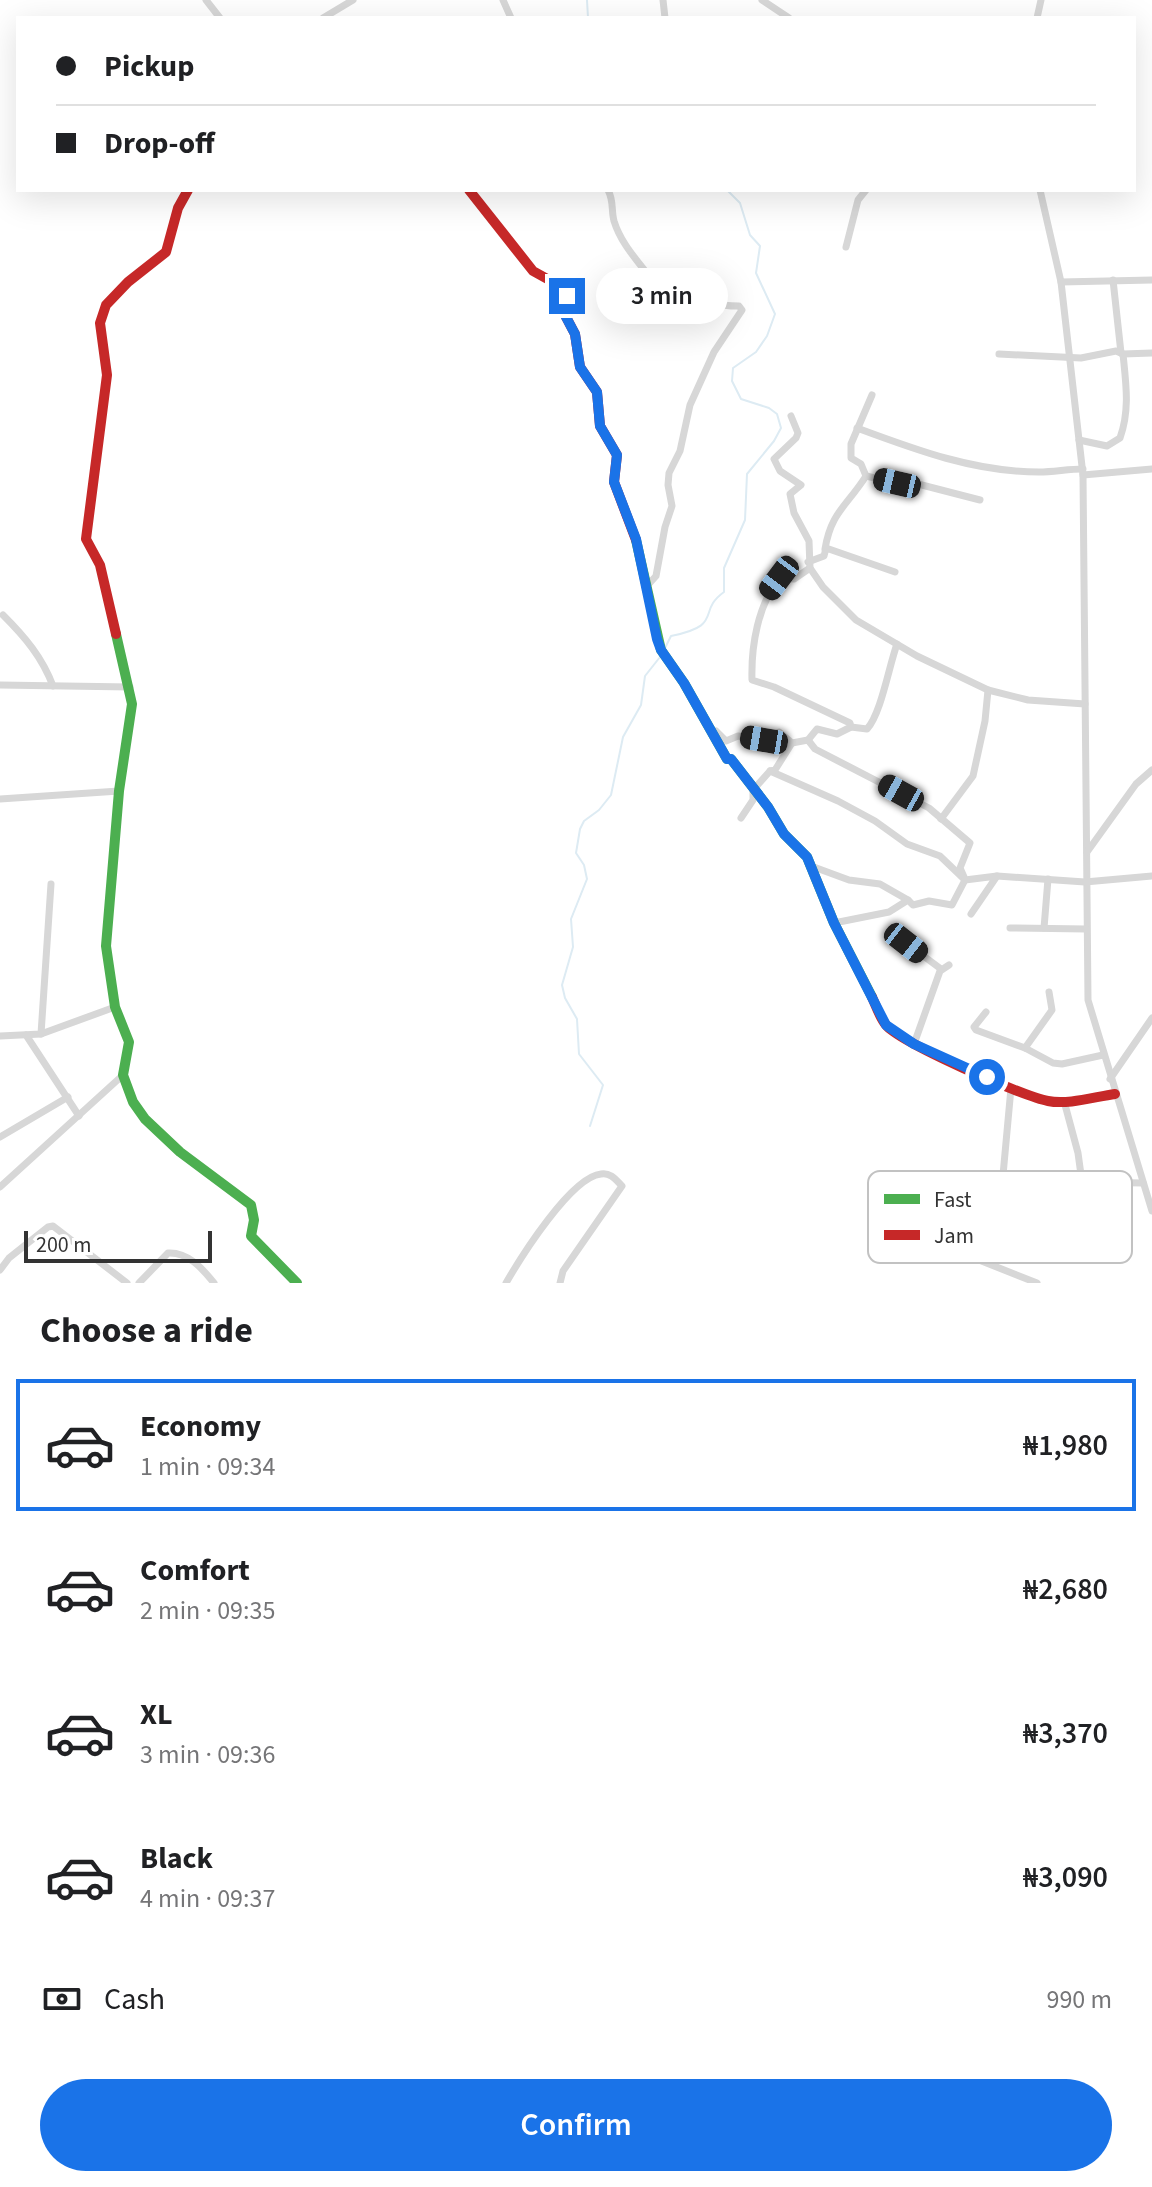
<!DOCTYPE html>
<html lang="en">
<head>
<meta charset="utf-8">
<style>
  :root { --surface:#fff; --page:#f2f2f2; --text:#202124; --muted:#757577; --line:#e0e0e0; --accent:#1a73e8 }
  body { margin:0; font-family:"Source Sans 3",sans-serif; background:var(--page); color:var(--text); height:100vh; display:flex; flex-direction:column; font-size:30px; white-space:nowrap }
  * { box-sizing:border-box; margin:0 }
  p { font-size:26px; color:var(--muted) }
  .icon { flex:none; width:44px; height:44px; fill:none; stroke:currentColor; stroke-width:2; stroke-linecap:round; stroke-linejoin:round }
  .map { position:relative; height:1283px; overflow:hidden }
  .details { display:flex; flex-direction:column; background:var(--surface); flex:1 }
  .details>* { flex:none }
  .hud { position:absolute; left:16px; top:16px; width:1120px; height:176px; border-radius:0px; box-shadow:0 8px 32px #0002; display:grid; align-content:center; height:176px; padding:0 40px; background:var(--surface) }
  .scale { position:absolute; left:24px; bottom:20px; width:188px; box-sizing:border-box; padding-left:8px; border:4px solid #333; border-top:0; font-size:22px; line-height:28px; white-space:nowrap; color:#333; -webkit-text-stroke:6px #fff; paint-order:stroke }
  .end { position:absolute; width:36px; height:36px; margin:-18px; border:10px solid #1a73e8; background:#fff; box-shadow:0 0 0 4px #fff }
  .from { border-radius:50% }
  .bubble { position:absolute; height:56px; border-radius:28px; background:var(--surface); box-shadow:0 8px 32px #0002; font-size:26px; font-weight:600; line-height:56px; text-align:center }
  .car { position:absolute; width:24px; height:48px; margin:-24px -12px; border-radius:10px; box-shadow:0 0 6px 2px #0007; background:linear-gradient(#222 24%,#8ab4d8 0 40%,#222 0 76%,#8ab4d8 0 86%,#222 0) }
  .hud b { display:flex; align-items:center; gap:28px; height:76px; font-size:30px }
  .hud b+b { border-top:2px solid var(--line) }
  .hud i { width:20px; height:20px; background:var(--text) }
  ul { padding:0; list-style:none }
  li { display:flex; align-items:center; gap:24px; height:132px; margin:0 16px 12px; padding:0 24px; border:4px solid transparent; border-radius:0px }
  li div { flex:1 }
  li b { display:block; font-size:30px }
  li em { font-style:normal; font-weight:600 }
  li.selected { border-color:var(--accent) }
  li>.icon { width:72px; height:72px; stroke-width:1.5 }
  h2 { padding:0 40px; font-size:36px; line-height:96px }
  .pay { display:flex; align-items:center; gap:20px; height:88px; padding:0 40px; font-size:30px }
  .pay p { margin-inline-start:auto }
  .button { display:flex; gap:16px; margin-top:auto; padding:16px 40px }
  .button a { flex:1; height:92px; border-radius:48px; background:var(--accent); color:#fff; font-size:32px; font-weight:600; line-height:92px; text-align:center }
  .map>svg:first-child { display:block }
</style>
</head>
<body>
<div class="map">
<svg width="1152" height="1283" viewBox="0 0 1152 1283">
  <rect width="100%" height="100%" fill="#fff"/>
  <g fill="none" stroke-linecap="round" stroke-linejoin="round">
    <g stroke="#ddebf3" stroke-width="2">
      <path d="M587 0 588 18"/>
      <path d="M665 648 671 636C725 625 696 612 724 592V568L745 520 747 474 774 441 781 428 777 414 769 408 741 399 732 381 733 368 756 352 767 336 775 314 756 273 760 246 750 235 740 203 727 190"/>
      <path d="M590 1126 603 1085 579 1054 577 1019 565 998 562 985 573 947 571 919 587 879 584 865 576 853 580 829 584 821 599 810 611 795 623 737 641 705 645 676 660 657"/>
    </g>
    <g stroke="#d7d7d7" stroke-width="7">
      <path d="M206 0 220 18"/>
      <path d="M503 0 511 18"/>
      <path d="M663 0 665 18"/>
      <path d="M762 0 789 18"/>
      <path d="M323 18 353 0"/>
      <path d="M1037 18 1041 0"/>
      <path d="M608 190C614 201 611 210 614 221 621 244 638 261 652 280L664 273 683 286 698 288C708 305 720 306 739 306L742 310 714 352 690 405 680 451 669 473 668 485 672 506 665 527 656 576 647 586"/>
      <path d="M1040 190 1061 282 1083 475 1088 1000 1152 1211"/>
      <path d="M846 247 858 200 866 190"/>
      <path d="M1113 280 1121 353"/>
      <path d="M1061 282 1152 280"/>
      <path d="M999 354 1081 358 1116 351 1123 354C1126 384 1130 410 1120 438L1107 446 1079 440"/>
      <path d="M1123 354 1152 353"/>
      <path d="M791 416 798 433 796 438 774 459 780 471 801 485 790 494 794 513 809 541 810 568 823 587 856 620 917 656 988 690 1028 700 1085 704"/>
      <path d="M857 428C916 450 975 472 1039 472 1054 472 1068 469 1083 469"/>
      <path d="M1083 475 1152 469"/>
      <path d="M866 476 897 483 918 484 980 500"/>
      <path d="M866 476 861 464 851 458V444L872 395"/>
      <path d="M825 549C831 512 847 506 866 476"/>
      <path d="M808 562 824 556 826 548 895 572"/>
      <path d="M810 568 794 579 779 578C758 606 751 645 752 680L774 687 850 723 851 727"/>
      <path d="M3 615C25 637 42 657 53 686"/>
      <path d="M0 685 130 687"/>
      <path d="M716 731 726 741 738 736 764 740 779 732 792 743 808 740 817 729 837 734 851 727 867 729C881 714 889 666 897 644"/>
      <path d="M808 740 815 749 929 808 970 843 960 868 964 877"/>
      <path d="M770 771 838 801 875 821 907 844 940 856 965 880 997 876 971 914"/>
      <path d="M0 799 119 791"/>
      <path d="M741 818 753 800V790L770 771 775 770 792 743"/>
      <path d="M941 819 973 776 985 721 988 690"/>
      <path d="M1087 852 1136 784 1152 770"/>
      <path d="M811 866 849 880 880 884 908 900"/>
      <path d="M997 876 1085 882 1152 876"/>
      <path d="M834 923 889 912 908 900 913 905 929 901 952 905 965 880"/>
      <path d="M1010 928 1086 929"/>
      <path d="M1044 928 1048 879"/>
      <path d="M906 943 941 969"/>
      <path d="M986 1012 974 1027 976 1030 1025 1048 1053 1063 1062 1064 1103 1055"/>
      <path d="M41 1034 51 884"/>
      <path d="M26 1035 79 1116"/>
      <path d="M0 1036 41 1034 115 1007"/>
      <path d="M914 1044 940 971 949 965"/>
      <path d="M1025 1048 1052 1010 1049 992"/>
      <path d="M1110 1079 1152 1018"/>
      <path d="M1064 1101 1078 1153 1082 1182 1143 1183"/>
      <path d="M0 1137 68 1097"/>
      <path d="M1003 1175 1011 1088"/>
      <path d="M0 1187 123 1075"/>
      <path d="M996 1214 979 1260 1037 1283"/>
      <path d="M0 1270 9 1258 48 1227 53 1226 127 1283"/>
      <path d="M139 1283 168 1253C188 1252 202 1268 214 1283"/>
      <path d="M506 1283C521 1257 571 1177 601 1174 610 1172 616 1180 622 1186L563 1271 560 1283"/>
    </g>
    <g stroke="#4caf50" stroke-width="10">
      <path d="M636 540 661 650 684 683 727 759H731L768 807 784 834 807 857 834 923 872 997"/>
      <path d="M116 634 132 704 119 791 106 946 115 1007 129 1042 123 1075 133 1102 145 1119 180 1152 251 1205 254 1220 251 1236 297 1283"/>
    </g>
    <g stroke="#c62828" stroke-width="10">
      <path d="M469 190 533 271 551 281 567 296 566 317 575 334 580 367 597 392 600 426 617 455 614 482 636 540"/>
      <path d="M116 634 100 565 86 539 107 375 100 323 106 305 128 282 166 252 178 208 188 190"/>
      <path d="M872 997C876 1006 880 1018 886 1025 901 1043 1022 1096 1048 1101 1068 1105 1094 1097 1115 1094"/>
    </g>
  </g>
  <g fill="none" stroke-linecap="round" stroke-linejoin="round">
    <path stroke="#1a73e8" stroke-width="10" d="M567 296 566 317 575 334 580 367 597 392 600 426 617 455 614 482 636 539 657 639 661 650 684 683 727 759H731L768 807 784 834 807 857 834 923 886 1025 914 1044 987 1077"/>
  </g>
  <rect x="868" y="1171" width="264" height="92" rx="12" fill="#fff" stroke="#c2c2c2" stroke-width="2"/>
  <rect x="884" y="1194" width="36" height="10" fill="#4caf50"/>
  <rect x="884" y="1230" width="36" height="10" fill="#c62828"/>
  <g font-size="22" fill="#333">
    <text x="934" y="1207">Fast</text>
    <text x="934" y="1243">Jam</text>
  </g>
</svg>
<div class="scale">200 m</div>
<i class="end from" style="left:987px;top:1077px"></i>
<i class="end" style="left:567px;top:296px"></i>
<div class="bubble" style="left:596px;top:268px;width:132px">3 min</div>
<i class="car" style="left:897px;top:483px;rotate:283deg"></i>
<i class="car" style="left:779px;top:578px;rotate:217deg"></i>
<i class="car" style="left:764px;top:740px;rotate:280deg"></i>
<i class="car" style="left:901px;top:793px;rotate:299deg"></i>
<i class="car" style="left:906px;top:943px;rotate:128deg"></i>
<div class="hud">
<b><i class="from"></i>Pickup</b>
<b><i></i>Drop-off</b>
</div>
</div>
<section class="details">
<h2>Choose a ride</h2>
<ul>
<li class="selected"><svg class="icon" aria-label="car" viewBox="0 0 24 24"><path d="M5 17H2v-5l4-1 3-4h7l3 4 3 1v5h-3M9 17h6M6 11h13"/><circle cx="7" cy="17" r="2"/><circle cx="17" cy="17" r="2"/></svg><div><b>Economy</b><p>1 min · 09:34</p></div><em>₦1,980</em></li>
<li><svg class="icon" aria-label="car" viewBox="0 0 24 24"><path d="M5 17H2v-5l4-1 3-4h7l3 4 3 1v5h-3M9 17h6M6 11h13"/><circle cx="7" cy="17" r="2"/><circle cx="17" cy="17" r="2"/></svg><div><b>Comfort</b><p>2 min · 09:35</p></div><em>₦2,680</em></li>
<li><svg class="icon" aria-label="car" viewBox="0 0 24 24"><path d="M5 17H2v-5l4-1 3-4h7l3 4 3 1v5h-3M9 17h6M6 11h13"/><circle cx="7" cy="17" r="2"/><circle cx="17" cy="17" r="2"/></svg><div><b>XL</b><p>3 min · 09:36</p></div><em>₦3,370</em></li>
<li><svg class="icon" aria-label="car" viewBox="0 0 24 24"><path d="M5 17H2v-5l4-1 3-4h7l3 4 3 1v5h-3M9 17h6M6 11h13"/><circle cx="7" cy="17" r="2"/><circle cx="17" cy="17" r="2"/></svg><div><b>Black</b><p>4 min · 09:37</p></div><em>₦3,090</em></li>
</ul>
<div class="pay"><svg class="icon" aria-label="cash" viewBox="0 0 24 24"><path d="M3 7h18v10H3z"/><circle cx="12" cy="12" r="2"/></svg>Cash<p>990 m</p></div>
<div class="button"><a>Confirm</a></div>
</section>
</body>
</html>
